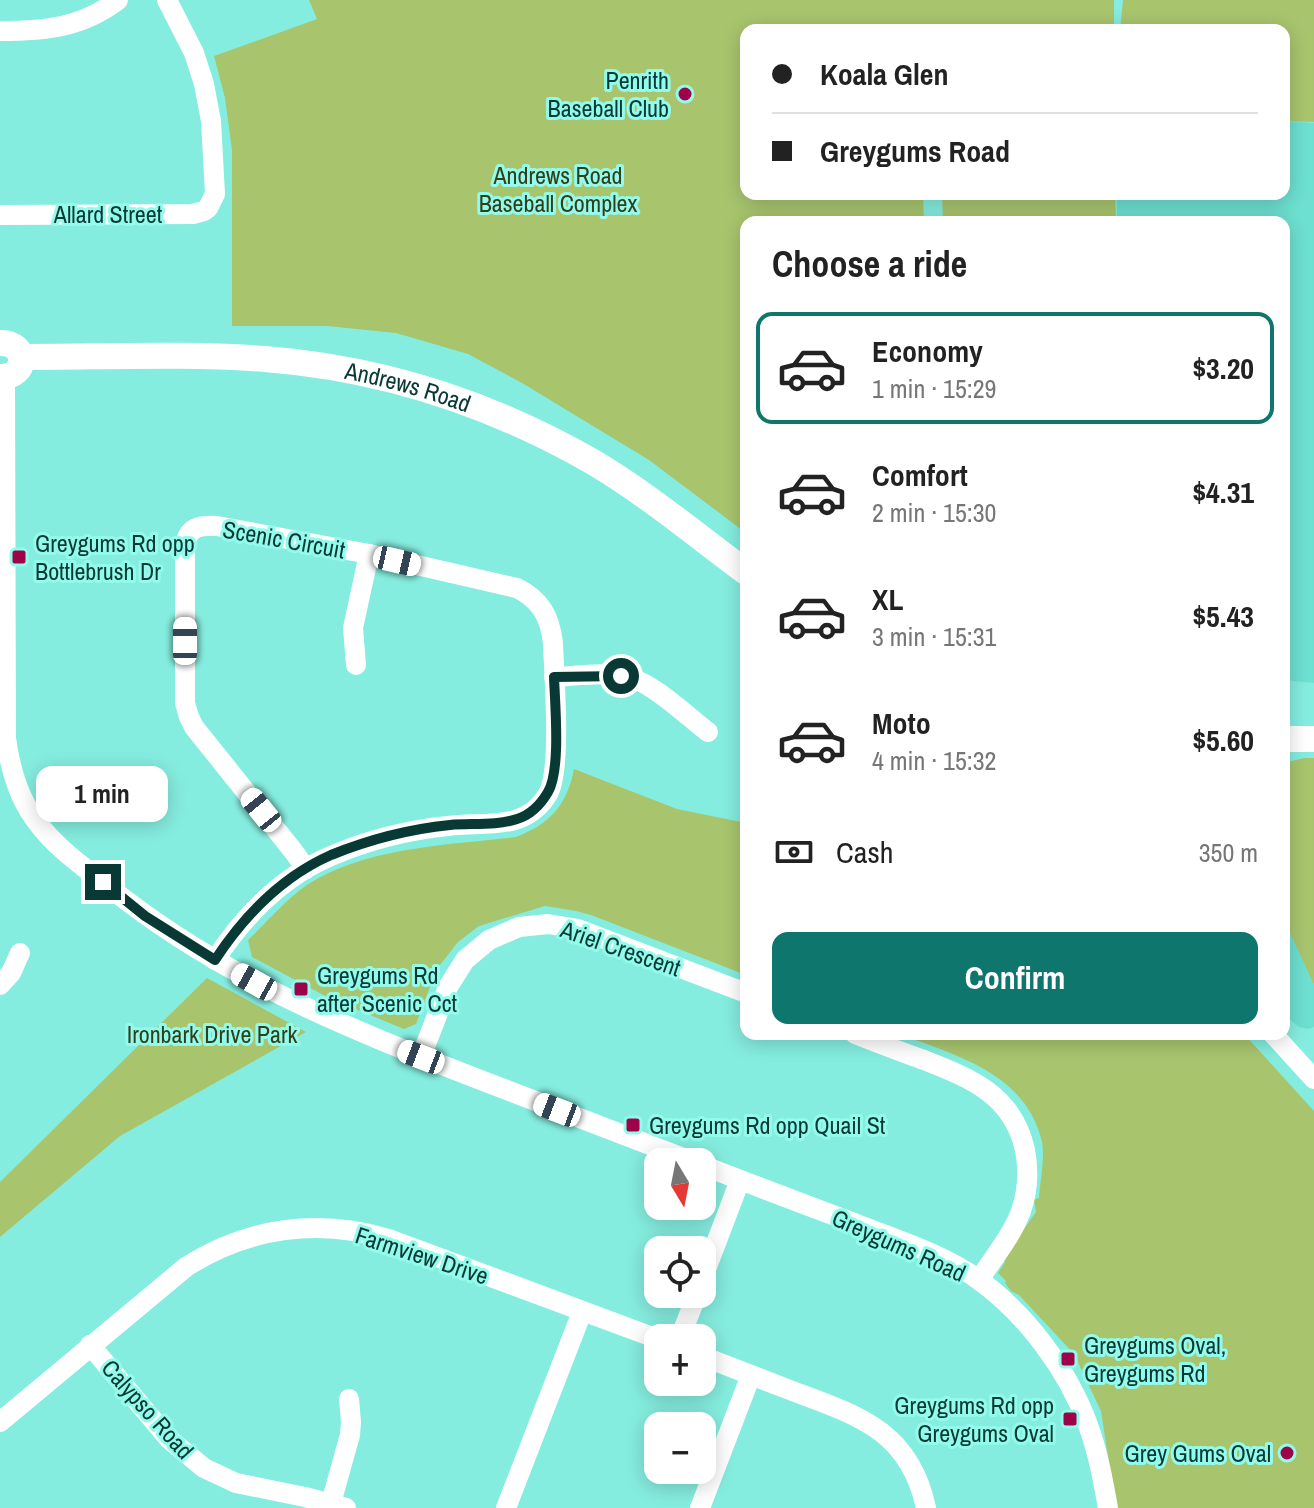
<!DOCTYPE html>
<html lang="en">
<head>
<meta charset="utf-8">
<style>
  :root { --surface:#fff; --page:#f2f2f2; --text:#222; --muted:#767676; --line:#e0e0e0; --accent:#0f766e }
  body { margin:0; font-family:"Archivo Narrow",sans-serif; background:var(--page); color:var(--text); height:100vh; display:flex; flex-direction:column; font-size:30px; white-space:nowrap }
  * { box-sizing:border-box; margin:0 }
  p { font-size:26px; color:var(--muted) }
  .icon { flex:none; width:44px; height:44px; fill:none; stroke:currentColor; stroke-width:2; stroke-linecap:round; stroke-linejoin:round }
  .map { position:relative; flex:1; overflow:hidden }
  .details { position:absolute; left:740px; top:216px; width:550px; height:824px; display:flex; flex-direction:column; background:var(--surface); border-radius:16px; box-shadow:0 4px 20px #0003 }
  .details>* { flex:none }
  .guide { position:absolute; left:740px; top:24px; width:550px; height:176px; border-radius:16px; box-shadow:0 4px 20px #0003; display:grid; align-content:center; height:176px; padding:0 32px; background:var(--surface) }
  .needle { width:52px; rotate:170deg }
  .fabs { position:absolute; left:644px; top:1148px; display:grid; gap:16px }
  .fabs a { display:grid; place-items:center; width:72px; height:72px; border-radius:16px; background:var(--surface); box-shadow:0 4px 20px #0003; font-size:40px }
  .end { position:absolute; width:36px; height:36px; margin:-18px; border:10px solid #093934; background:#fff; box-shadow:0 0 0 4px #fff }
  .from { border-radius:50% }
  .bubble { position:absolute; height:56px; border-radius:16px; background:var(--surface); box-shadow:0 4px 20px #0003; font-size:26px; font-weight:700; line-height:56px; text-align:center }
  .car { position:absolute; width:24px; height:48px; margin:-24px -12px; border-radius:10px; box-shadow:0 0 6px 2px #0007; background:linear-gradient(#fff 24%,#345 0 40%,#fff 0 76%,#345 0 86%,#fff 0) }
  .guide b { display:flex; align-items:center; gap:28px; height:76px; font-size:30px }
  .guide b+b { border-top:2px solid var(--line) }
  .guide i { width:20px; height:20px; background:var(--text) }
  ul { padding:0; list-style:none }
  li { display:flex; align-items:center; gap:24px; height:112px; margin:0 16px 12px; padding:0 16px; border:4px solid transparent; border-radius:16px }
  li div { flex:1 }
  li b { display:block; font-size:30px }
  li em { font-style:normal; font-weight:700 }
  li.current { border-color:var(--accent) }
  li>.icon { width:72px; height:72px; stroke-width:1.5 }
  h2 { padding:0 32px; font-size:36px; line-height:96px }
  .pay { display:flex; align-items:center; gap:20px; height:88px; padding:0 32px; font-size:30px }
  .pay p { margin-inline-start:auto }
  .cta { display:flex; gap:16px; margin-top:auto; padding:16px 32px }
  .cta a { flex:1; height:92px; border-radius:16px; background:var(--accent); color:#fff; font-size:32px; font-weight:700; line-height:92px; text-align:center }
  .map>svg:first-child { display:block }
</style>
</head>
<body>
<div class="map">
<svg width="1314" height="1508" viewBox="0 0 1314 1508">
  <rect width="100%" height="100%" fill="#85eddf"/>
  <g fill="#6de0d1">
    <path d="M1284 121 1314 123V683L1284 680V222H1117V194H1284Z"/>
    <path d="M1284 920 1314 985V1027L1308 1029 1299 1027 1284 1015Z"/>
  </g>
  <g fill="#a8c56e">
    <path d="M309 0H1114V30H746V194H923L924 222H746V533L649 460 522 383 468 354 396 333 327 326H232V150L225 98 214 56 317 19Z"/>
    <path d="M1123 0H1314V122L1284 121V30H1120Z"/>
    <path d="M942 194H1115L1116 222H943Z"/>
    <path d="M1304 758H1314V985L1284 920V763Z"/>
    <path d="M574 769 677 809 746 823V975L591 915 576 911 545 906 479 926 458 942 440 965 434 976 416 1024 404 1029 329 998 252 957 248 940C266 923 286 899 307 885 364 847 450 845 516 837 550 824 567 805 574 769Z"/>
    <path d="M207 978 306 1032 120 1136 0 1237V1182Z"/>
    <path d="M900 1034H1244L1314 1111V1508H1116L1101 1411 1074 1354 1019 1295 1011 1291 1005 1283 1006 1281 998 1273 1005 1262 1003 1258 1036 1212 1034 1200 1039 1198C1040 1182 1045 1157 1042 1142 1026 1073 957 1056 900 1034Z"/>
  </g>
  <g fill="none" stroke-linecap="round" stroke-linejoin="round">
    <g stroke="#fff" stroke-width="20">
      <path d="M0 31C45 31 81 28 118 0"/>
      <path d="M0 215 193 214 204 211 208 208 215 194 211 121 204 84 194 53 167 0"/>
      <path d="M5 377 6 738C10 768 18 798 37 822 56 848 84 867 109 887 219 976 348 1029 478 1079 550 1107 622 1134 694 1162"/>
      <path d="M356 665 353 628 369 554"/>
      <path d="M554 677C577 676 609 671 631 678 655 685 687 716 708 732"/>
      <path d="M215 960C244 916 281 877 331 856 368 840 408 830 448 826 470 823 494 826 515 820 529 816 541 806 548 794 562 769 554 675 553 643 550 617 541 600 517 588L369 554 217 526C199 525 187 527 185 547V703L189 717 194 727 294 852 306 869"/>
      <path d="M0 985 11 973 20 953"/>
      <path d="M855 1034C878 1043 901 1052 924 1060 972 1079 1013 1095 1025 1150 1029 1171 1028 1191 1021 1211 1012 1236 993 1258 979 1280"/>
      <path d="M1273 1034 1314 1079"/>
      <path d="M421 1057 448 987 465 960 489 940 519 927 548 924 578 929 746 993"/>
      <path d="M702 1165C755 1186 809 1206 862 1226 901 1241 944 1255 979 1280 1026 1314 1068 1370 1088 1425 1098 1452 1103 1480 1108 1508"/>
      <path d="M702 1280 740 1180"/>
      <path d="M680 1338 697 1294"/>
      <path d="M90 1345 169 1439 204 1468 236 1483 305 1497 346 1508"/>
      <path d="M702 1356C733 1368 764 1380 795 1392 860 1416 910 1432 926 1508"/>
      <path d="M0 1422 186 1267C248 1227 319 1218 389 1239L658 1339"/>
      <path d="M331 1503 350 1435 351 1422 349 1399"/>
      <path d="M506 1508 582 1312"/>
      <path d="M700 1508 751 1375"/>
    </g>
    <g stroke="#fff" stroke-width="26">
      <path d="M0 343C28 342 29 377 0 377"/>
      <path id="s1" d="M21 357C102 357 184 353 265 359 381 368 492 404 593 462 647 494 696 535 746 572"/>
      <path d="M1284 739H1314"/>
    </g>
  </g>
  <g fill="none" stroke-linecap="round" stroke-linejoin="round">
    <path stroke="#093934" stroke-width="10" d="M103 882 145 916 215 960C244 916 281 877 331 855 368 840 410 829 450 825 471 823 496 826 517 819 530 815 541 804 548 792 561 770 555 705 554 677L621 676"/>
  </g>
  <g fill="#9e0249" stroke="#92fbec" stroke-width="3">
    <circle cx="685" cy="94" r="8"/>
    <rect x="11" y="549" width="16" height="16" rx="4"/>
    <rect x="293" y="981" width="16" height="16" rx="4"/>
    <rect x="625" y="1117" width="16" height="16" rx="4"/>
    <rect x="1060" y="1351" width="16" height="16" rx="4"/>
    <rect x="1062" y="1411" width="16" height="16" rx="4"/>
    <circle cx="1287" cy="1453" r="8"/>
  </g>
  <g text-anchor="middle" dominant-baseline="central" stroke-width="6" stroke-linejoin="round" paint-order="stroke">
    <g font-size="24" fill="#093934" stroke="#92fbec" text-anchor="start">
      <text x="669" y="80" text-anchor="end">Penrith<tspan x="669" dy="28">Baseball Club</tspan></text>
      <text x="35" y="543">Greygums Rd opp<tspan x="35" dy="28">Bottlebrush Dr</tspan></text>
      <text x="317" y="975">Greygums Rd<tspan x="317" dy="28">after Scenic Cct</tspan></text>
      <text x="649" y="1125">Greygums Rd opp Quail St</text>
      <text x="1084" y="1345">Greygums Oval,<tspan x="1084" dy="28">Greygums Rd</tspan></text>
      <text x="1054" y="1405" text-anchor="end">Greygums Rd opp<tspan x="1054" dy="28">Greygums Oval</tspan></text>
      <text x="1271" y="1453" text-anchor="end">Grey Gums Oval</text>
    </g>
    <g font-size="24" fill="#333f1a" stroke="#92fbec">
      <text x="558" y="175">Andrews Road<tspan x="558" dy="28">Baseball Complex</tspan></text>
      <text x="212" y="1034">Ironbark Drive Park</text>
    </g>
    <g font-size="24" fill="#093934" stroke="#92fbec">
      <text x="108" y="214">Allard Street</text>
      <text stroke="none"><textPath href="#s1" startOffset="390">Andrews Road</textPath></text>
      <text transform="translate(284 539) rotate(10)">Scenic Circuit</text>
      <text transform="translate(621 948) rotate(19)">Ariel Crescent</text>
      <text transform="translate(899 1245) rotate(24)">Greygums Road</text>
      <text transform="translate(422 1255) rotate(18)">Farmview Drive</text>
      <text transform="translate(148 1409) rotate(48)">Calypso Road</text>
    </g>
  </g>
</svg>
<div class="fabs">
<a><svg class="needle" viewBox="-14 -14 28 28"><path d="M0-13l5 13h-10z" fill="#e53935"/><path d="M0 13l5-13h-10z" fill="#767676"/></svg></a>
<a><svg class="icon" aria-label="locate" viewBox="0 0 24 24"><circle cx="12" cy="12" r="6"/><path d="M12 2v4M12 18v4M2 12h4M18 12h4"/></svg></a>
<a>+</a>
<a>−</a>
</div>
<i class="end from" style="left:621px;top:676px"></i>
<i class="end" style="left:103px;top:882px"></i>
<div class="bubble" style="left:36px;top:766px;width:132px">1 min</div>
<i class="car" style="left:397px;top:561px;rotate:103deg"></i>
<i class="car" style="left:185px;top:641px;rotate:0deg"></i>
<i class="car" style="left:261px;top:810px;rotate:321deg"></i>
<i class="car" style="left:254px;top:982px;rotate:299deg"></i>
<i class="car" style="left:421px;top:1057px;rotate:291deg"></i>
<i class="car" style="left:557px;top:1110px;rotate:291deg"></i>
<div class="guide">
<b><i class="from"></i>Koala Glen</b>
<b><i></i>Greygums Road</b>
</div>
<section class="details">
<h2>Choose a ride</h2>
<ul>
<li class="current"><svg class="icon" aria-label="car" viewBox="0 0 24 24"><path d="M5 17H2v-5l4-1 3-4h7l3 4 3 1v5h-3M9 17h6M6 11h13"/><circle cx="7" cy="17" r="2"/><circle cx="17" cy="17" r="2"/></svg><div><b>Economy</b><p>1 min · 15:29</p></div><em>$3.20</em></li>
<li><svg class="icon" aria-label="car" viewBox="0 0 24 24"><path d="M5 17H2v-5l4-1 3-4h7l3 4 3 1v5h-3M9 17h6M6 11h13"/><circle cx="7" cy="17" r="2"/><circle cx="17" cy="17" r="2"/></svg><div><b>Comfort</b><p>2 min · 15:30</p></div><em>$4.31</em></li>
<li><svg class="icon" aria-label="car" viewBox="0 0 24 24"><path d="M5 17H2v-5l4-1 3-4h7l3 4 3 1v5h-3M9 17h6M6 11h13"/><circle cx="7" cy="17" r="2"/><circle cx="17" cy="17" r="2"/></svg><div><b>XL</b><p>3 min · 15:31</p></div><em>$5.43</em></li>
<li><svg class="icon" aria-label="car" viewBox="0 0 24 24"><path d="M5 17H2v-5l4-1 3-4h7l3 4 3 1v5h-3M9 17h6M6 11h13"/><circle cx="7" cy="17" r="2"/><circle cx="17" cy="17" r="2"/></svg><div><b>Moto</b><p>4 min · 15:32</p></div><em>$5.60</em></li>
</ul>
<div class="pay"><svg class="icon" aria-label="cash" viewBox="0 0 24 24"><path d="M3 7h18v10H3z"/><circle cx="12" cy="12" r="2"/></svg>Cash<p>350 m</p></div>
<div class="cta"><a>Confirm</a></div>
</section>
</div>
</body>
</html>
